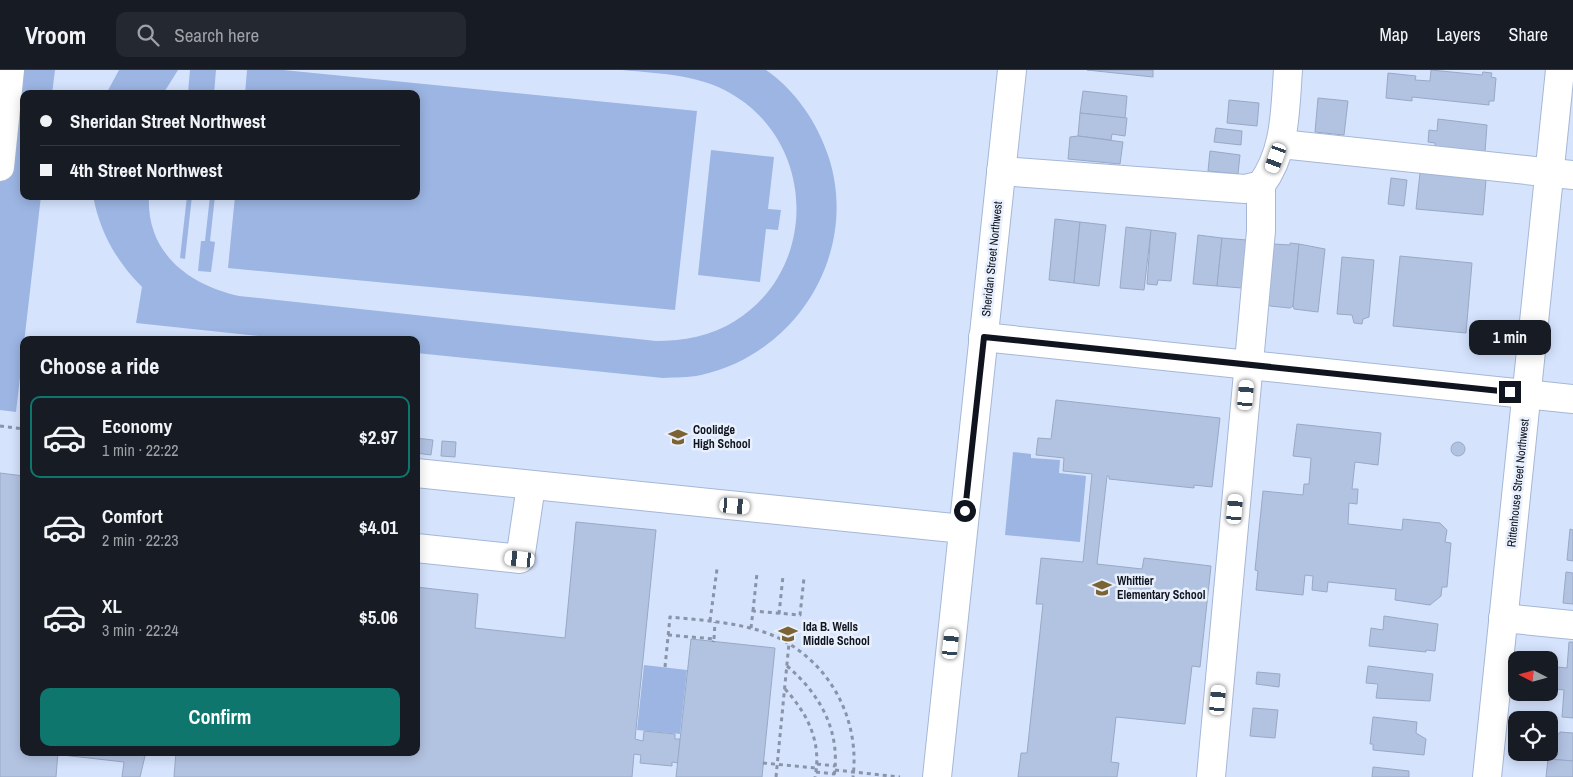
<!DOCTYPE html>
<html lang="en">
<head>
<meta charset="utf-8">
<style>
  :root { --surface:#171b24; --page:#242831; --text:#f1f3f6; --muted:#9ea1a6; --line:#363941; --accent:#0f766e }
  body { margin:0; font-family:"Archivo Narrow",sans-serif; background:var(--page); color:var(--text); height:100vh; display:flex; flex-direction:column; font-size:19px; white-space:nowrap }
  * { box-sizing:border-box; margin:0 }
  p { font-size:16px; color:var(--muted) }
  .icon { flex:none; width:28px; height:28px; fill:none; stroke:currentColor; stroke-width:2; stroke-linecap:round; stroke-linejoin:round }
  .map { position:relative; flex:1; overflow:hidden }
  .sheet { position:absolute; left:20px; top:266px; width:400px; height:420px; display:flex; flex-direction:column; background:var(--surface); border-radius:10px; box-shadow:0 2px 12px #0003 }
  .sheet>* { flex:none }
  .banner { position:absolute; left:20px; top:20px; width:400px; height:110px; border-radius:10px; box-shadow:0 2px 12px #0003; display:grid; align-content:center; height:110px; padding:0 20px; background:var(--surface) }
  .needle { width:32px; rotate:276deg }
  .buttons { position:absolute; left:1508px; top:581px; display:grid; gap:10px }
  .buttons a { display:grid; place-items:center; width:50px; height:50px; border-radius:10px; background:var(--surface); box-shadow:0 2px 12px #0003; font-size:25px }
  .end { position:absolute; width:22px; height:22px; margin:-11px; border:6px solid #0f141f; background:#fff; box-shadow:0 0 0 2px #fff }
  .from { border-radius:50% }
  .bubble { position:absolute; height:35px; border-radius:10px; background:var(--surface); box-shadow:0 2px 12px #0003; font-size:16px; font-weight:800; line-height:35px; text-align:center }
  .car { position:absolute; width:15px; height:30px; margin:-15px -8px; border-radius:6px; box-shadow:0 0 4px 1px #0007; background:linear-gradient(#fff 24%,#345 0 40%,#fff 0 76%,#345 0 86%,#fff 0) }
  .banner b { display:flex; align-items:center; gap:18px; height:48px; font-size:19px }
  .banner b+b { border-top:1px solid var(--line) }
  .banner i { width:12px; height:12px; background:var(--text) }
  ul { padding:0; list-style:none }
  li { display:flex; align-items:center; gap:15px; height:82px; margin:0 10px 8px; padding:0 10px; border:2px solid transparent; border-radius:10px }
  li div { flex:1 }
  li b { display:block; font-size:19px }
  li em { font-style:normal; font-weight:800 }
  li.current { border-color:var(--accent) }
  li>.icon { width:45px; height:45px; stroke-width:1.5 }
  h2 { padding:0 20px; font-size:22px; line-height:60px }
  .cta { display:flex; gap:10px; margin-top:auto; padding:10px 20px }
  .cta a { flex:1; height:58px; border-radius:10px; background:var(--accent); color:#fff; font-size:20px; font-weight:800; line-height:58px; text-align:center }
  header { display:flex; align-items:center; gap:30px; box-sizing:border-box; height:70px; padding:0 25px; background:var(--surface); border-bottom:1px solid var(--line) }
  header strong { font-size:24px }
  nav { display:flex; gap:28px; margin-inline-start:auto; font-size:18px }
  .search { width:350px; height:45px; background:var(--page); display:flex; align-items:center; gap:12px; box-sizing:border-box; padding:0 18px; border-radius:10px; color:var(--muted); font-size:19px }
  .map>svg:first-child { display:block }
</style>
</head>
<body>
<header>
<strong>Vroom</strong>
<div class="search"><svg class="icon" aria-label="search" viewBox="0 0 24 24"><circle cx="10" cy="10" r="6"/><path d="M15 15l6 6"/></svg>Search here</div>
<nav><a>Map</a><a>Layers</a><a>Share</a></nav>
</header>
<div class="map">
<svg width="1573" height="707" viewBox="0 0 1573 707">
  <rect width="100%" height="100%" fill="#d5e3fd"/>
  <g fill="#9cb5e3">
    <path d="M0 0H55L52 24H24V126H41L16 342 0 340Z"/>
    <path d="M119 0H178L163 24H106Z"/>
    <path d="M190 0H216L214 24 188 23Z"/>
    <path d="M247 0H283L697 41 675 240 228 198 235 126H416V24H245Z"/>
    <path d="M622 0H766C796 21 817 52 829 88 859 183 797 284 701 305 688 308 675 307 663 308L416 283V270H297L136 253 142 217C116 191 100 162 93 126H149C146 183 189 215 239 226L656 271C683 271 711 266 735 251 816 201 817 80 738 28 703 4 662 4 622 0Z"/>
    <path d="M711 80 774 87 768 139 781 140 778 160 766 159 760 212 698 205Z"/>
    <path d="M187 126H192L185 189 180 188Z"/>
    <path d="M210 126H215L210 171 215 172 211 202 198 201 201 171H205Z"/>
    <path d="M1013 382 1031 384V388L1060 390 1059 403 1086 406 1080 472 1005 465Z"/>
    <path d="M644 595 687 600 680 664 637 660Z"/>
  </g>
  <g fill="#b2c3e2" stroke="#98a9c7">
    <path d="M1087 0H1153V7Z"/>
    <path d="M1431 0 1482 5 1483 2 1492 3 1491 7 1496 8 1494 31H1489V35L1412 27V31L1386 28 1388 3 1416 6 1415 10 1430 11Z"/>
    <path d="M1083 21 1127 26 1125 48 1080 43Z"/>
    <path d="M1318 28 1348 31 1344 65 1315 62Z"/>
    <path d="M1229 30 1259 33 1257 56 1227 53Z"/>
    <path d="M1080 43 1127 48 1125 66 1112 64 1111 70 1078 66Z"/>
    <path d="M1438 49 1487 55 1485 82 1435 77V73L1428 72 1429 60 1437 61Z"/>
    <path d="M1216 58 1242 61 1241 75 1214 72Z"/>
    <path d="M1078 66 1123 72 1120 94 1068 89 1070 67Z"/>
    <path d="M1210 81 1240 85 1238 104 1208 101Z"/>
    <path d="M1420 103 1486 110 1483 145 1416 139Z"/>
    <path d="M1391 108 1407 110 1404 136 1388 134Z"/>
    <path d="M1055 149 1080 152 1074 213 1049 210Z"/>
    <path d="M1080 152 1106 155 1099 216 1074 213Z"/>
    <path d="M1126 157 1151 160 1144 220 1120 218Z"/>
    <path d="M1151 160 1176 163 1171 211 1158 210 1157 215 1147 214Z"/>
    <path d="M1198 165 1222 168 1217 216 1193 214Z"/>
    <path d="M1222 168 1247 170 1242 218 1217 216Z"/>
    <path d="M1290 173 1299 174 1293 236 1290 238 1270 236 1268 234 1274 174 1290 175Z"/>
    <path d="M1299 174 1325 179 1318 242 1294 239 1293 236Z"/>
    <path d="M1400 186 1472 193 1466 263 1393 256Z"/>
    <path d="M1342 187 1374 190 1369 247 1363 249 1362 254 1354 253 1352 245 1337 244Z"/>
    <path d="M1056 330 1220 348 1212 417 1194 415V418L1109 409V406H1107L1097 494 1142 499 1144 488 1211 496 1200 597 1192 596 1185 654 1116 647 1111 692 1119 693 1117 707H1018L1021 683H1027L1043 534H1036L1041 488 1083 492 1092 404 1063 401 1064 388 1036 385 1038 368 1051 369Z"/>
    <path d="M1297 354 1381 363 1378 395 1355 392 1352 419H1358L1357 434 1349 433 1348 454 1402 460 1403 449 1440 453 1447 460 1445 472 1451 473 1447 517H1442L1441 526 1430 535 1395 530 1396 519 1328 512 1327 522 1312 520 1313 506 1305 505 1303 525 1256 520 1258 501 1255 500 1263 421 1303 425 1304 414H1309L1311 388 1293 386Z"/>
    <path d="M416 368 433 370 431 385 416 383Z"/>
    <path d="M442 371 456 372 455 387 441 386Z"/>
    <circle cx="1458" cy="379" r="7"/>
    <path d="M0 403 24 406V682H58L56 707H0Z"/>
    <path d="M576 452 656 460 635 669 643 671 644 661 675 664V669H680L678 693 672 692V696L640 693 641 685 634 684 632 707H174L176 682H416V517L478 524 475 558 565 568Z"/>
    <path d="M1570 459 1573 460V491L1567 490Z"/>
    <path d="M1566 502 1573 503V534L1563 533Z"/>
    <path d="M1384 546 1438 554 1435 581 1426 580V582L1369 576 1371 558 1383 560Z"/>
    <path d="M691 569 775 578 762 707H676Z"/>
    <path d="M1569 572H1573V648L1562 647 1564 620 1555 619 1557 597 1567 598Z"/>
    <path d="M1368 596 1433 604 1430 631 1376 628 1378 614 1366 613Z"/>
    <path d="M1257 602 1280 604 1279 617 1256 614Z"/>
    <path d="M1253 638 1278 640 1275 668 1250 666Z"/>
    <path d="M1373 647 1417 652 1416 663 1426 669 1424 685 1373 680V674H1370Z"/>
    <path d="M1560 662 1573 663V691L1548 689 1550 663 1559 664Z"/>
    <path d="M62 682H146L140 707H122L124 692 62 685Z"/>
    <path d="M1548 689 1573 691V707H1546Z"/>
    <path d="M1373 697 1409 701V707H1372Z"/>
  </g>
  <g fill="none" stroke-linecap="round" stroke-linejoin="round">
    <g stroke="#a6b7d6" stroke-width="30">
      <g id="minor">
        <path d="M1281 74 1573 105"/>
        <path d="M0 97 10 0"/>
        <path d="M1001 101 1245 119 1261 115C1286 82 1285 40 1288 0"/>
        <path d="M983 267 1573 329"/>
        <path d="M416 403 963 459"/>
        <path d="M416 478 520 489 531 416"/>
        <path d="M1503 548 1573 555"/>
        <path d="M937 707 1012 0"/>
        <path d="M1211 707 1261 161V115"/>
        <path d="M1487 707 1560 0"/>
      </g>
    </g>
    <g stroke="#8a94a8" stroke-width="3" stroke-dasharray="4 4" stroke-linecap="butt">
      <path d="M0 356 24 359"/>
      <path d="M753 541 757 503"/>
      <path d="M779 544 783 506"/>
      <path d="M710 551 717 499"/>
      <path d="M751 558 753 541 800 545 804 508"/>
      <path d="M668 565 714 569 713 572"/>
      <path d="M714 569 715 552"/>
      <path d="M787 596C821 625 841 662 834 707"/>
      <path d="M665 597 670 547C700 550 732 552 761 561 823 581 861 643 853 707"/>
      <path d="M785 619C808 644 822 673 815 707"/>
      <path d="M763 693 816 698"/>
      <path d="M817 694 835 696"/>
      <path d="M835 700 900 707"/>
      <path d="M816 702 835 704"/>
      <path d="M776 707 789 573"/>
    </g>
    <use href="#minor" stroke="#fff" stroke-width="28"/>
  </g>
  <g fill="none" stroke-linecap="round" stroke-linejoin="round">
    <path stroke="#0f141f" stroke-width="6" d="M965 441 984 267 1510 322"/>
  </g>
  <defs>
    <g id="school-bare" transform="scale(1.5)"><path d="M0-5L7-2L0 1L-7-2ZM-4 1L0 2.5L4 1V4Q0 6-4 4Z" fill="#7c6334" stroke="#e9f0fd" stroke-width="2.5" paint-order="stroke"/></g>
  </defs>
  <g fill-rule="evenodd">
    <use href="#school-bare" x="678" y="367"/>
    <use href="#school-bare" x="1102" y="518"/>
    <use href="#school-bare" x="788" y="564"/>
  </g>
  <g text-anchor="middle" dominant-baseline="central" stroke-width="5" stroke-linejoin="round" paint-order="stroke">
    <g font-size="12" fill="#0f141f" stroke="#e9f0fd">
      <text transform="translate(992 189) rotate(-84)">Sheridan Street Northwest</text>
      <text transform="translate(1518 413) rotate(-84)">Rittenhouse Street Northwest</text>
    </g>
    <g font-size="12" font-weight="bold" fill="#0f141f" stroke="#e9f0fd" text-anchor="start">
      <text x="693" y="360">Coolidge<tspan x="693" dy="14">High School</tspan></text>
      <text x="1117" y="511">Whittier<tspan x="1117" dy="14">Elementary School</tspan></text>
      <text x="803" y="557">Ida B. Wells<tspan x="803" dy="14">Middle School</tspan></text>
    </g>
  </g>
</svg>
<div class="buttons">
<a><svg class="needle" viewBox="-14 -14 28 28"><path d="M0-13l5 13h-10z" fill="#e53935"/><path d="M0 13l5-13h-10z" fill="#9ea1a6"/></svg></a>
<a><svg class="icon" aria-label="locate" viewBox="0 0 24 24"><circle cx="12" cy="12" r="6"/><path d="M12 2v4M12 18v4M2 12h4M18 12h4"/></svg></a>
</div>
<i class="end from" style="left:965px;top:441px"></i>
<i class="end" style="left:1510px;top:322px"></i>
<div class="bubble" style="left:1469px;top:250px;width:82px">1 min</div>
<i class="car" style="left:1276px;top:88px;rotate:200deg"></i>
<i class="car" style="left:1246px;top:325px;rotate:5deg"></i>
<i class="car" style="left:735px;top:436px;rotate:95deg"></i>
<i class="car" style="left:1235px;top:439px;rotate:5deg"></i>
<i class="car" style="left:520px;top:489px;rotate:276deg"></i>
<i class="car" style="left:951px;top:574px;rotate:6deg"></i>
<i class="car" style="left:1218px;top:630px;rotate:5deg"></i>
<div class="banner">
<b><i class="from"></i>Sheridan Street Northwest</b>
<b><i></i>4th Street Northwest</b>
</div>
<section class="sheet">
<h2>Choose a ride</h2>
<ul>
<li class="current"><svg class="icon" aria-label="car" viewBox="0 0 24 24"><path d="M5 17H2v-5l4-1 3-4h7l3 4 3 1v5h-3M9 17h6M6 11h13"/><circle cx="7" cy="17" r="2"/><circle cx="17" cy="17" r="2"/></svg><div><b>Economy</b><p>1 min · 22:22</p></div><em>$2.97</em></li>
<li><svg class="icon" aria-label="car" viewBox="0 0 24 24"><path d="M5 17H2v-5l4-1 3-4h7l3 4 3 1v5h-3M9 17h6M6 11h13"/><circle cx="7" cy="17" r="2"/><circle cx="17" cy="17" r="2"/></svg><div><b>Comfort</b><p>2 min · 22:23</p></div><em>$4.01</em></li>
<li><svg class="icon" aria-label="car" viewBox="0 0 24 24"><path d="M5 17H2v-5l4-1 3-4h7l3 4 3 1v5h-3M9 17h6M6 11h13"/><circle cx="7" cy="17" r="2"/><circle cx="17" cy="17" r="2"/></svg><div><b>XL</b><p>3 min · 22:24</p></div><em>$5.06</em></li>
</ul>
<div class="cta"><a>Confirm</a></div>
</section>
</div>
</body>
</html>
